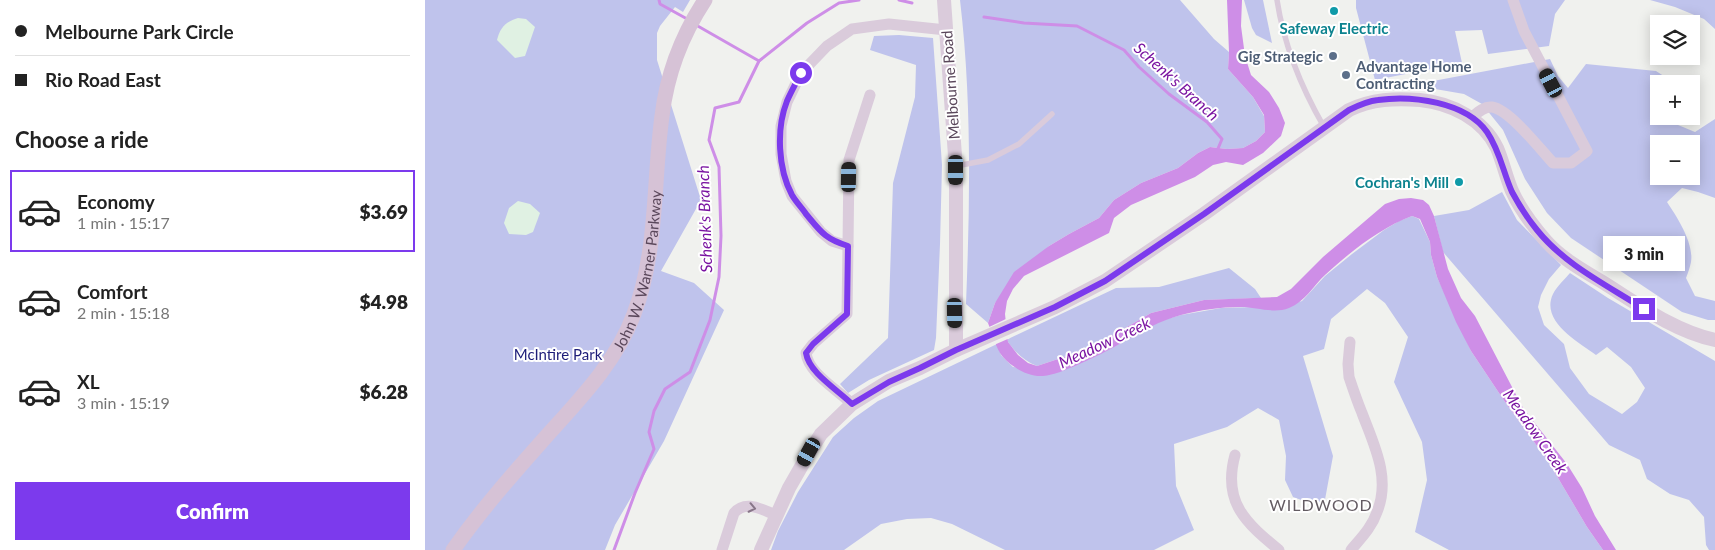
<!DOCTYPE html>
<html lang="en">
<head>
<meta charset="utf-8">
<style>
  :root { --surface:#fff; --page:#f6f6f6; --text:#222; --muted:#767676; --line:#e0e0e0; --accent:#7c3aed }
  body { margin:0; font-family:Lato,sans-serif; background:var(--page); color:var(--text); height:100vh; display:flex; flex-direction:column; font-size:19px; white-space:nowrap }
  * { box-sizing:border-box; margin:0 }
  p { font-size:16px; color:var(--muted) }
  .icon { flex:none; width:28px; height:28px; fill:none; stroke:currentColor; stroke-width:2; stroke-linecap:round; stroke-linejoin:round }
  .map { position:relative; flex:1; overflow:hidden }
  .details { display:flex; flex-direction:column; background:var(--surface); width:425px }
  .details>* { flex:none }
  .guide { display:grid; align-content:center; height:110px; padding:0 15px; background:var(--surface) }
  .fabs { position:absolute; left:1225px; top:15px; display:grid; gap:10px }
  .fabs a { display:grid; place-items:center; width:50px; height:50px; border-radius:0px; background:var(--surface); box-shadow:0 2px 12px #0003; font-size:25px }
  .end { position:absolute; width:22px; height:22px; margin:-11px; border:6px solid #7c3aed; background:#fff; box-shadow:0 0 0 2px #fff }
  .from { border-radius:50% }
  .bubble { position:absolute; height:35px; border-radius:0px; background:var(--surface); box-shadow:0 2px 12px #0003; font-size:16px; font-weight:800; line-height:35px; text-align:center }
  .car { position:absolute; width:15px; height:30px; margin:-15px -8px; border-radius:6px; box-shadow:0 0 4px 1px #0007; background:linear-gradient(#222 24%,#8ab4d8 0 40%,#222 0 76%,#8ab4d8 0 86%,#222 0) }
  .guide b { display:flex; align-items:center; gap:18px; height:48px; font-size:19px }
  .guide b+b { border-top:1px solid var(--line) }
  .guide i { width:12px; height:12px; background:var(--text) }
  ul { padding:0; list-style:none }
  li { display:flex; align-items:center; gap:15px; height:82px; margin:0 10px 8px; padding:0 5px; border:2px solid transparent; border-radius:0px }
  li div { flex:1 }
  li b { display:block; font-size:19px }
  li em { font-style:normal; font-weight:800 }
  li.on { border-color:var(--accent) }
  li>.icon { width:45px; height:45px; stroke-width:1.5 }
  h2 { padding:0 15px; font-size:22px; line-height:60px }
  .cta { display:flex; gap:10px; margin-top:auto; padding:10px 15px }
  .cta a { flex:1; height:58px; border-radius:0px; background:var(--accent); color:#fff; font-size:20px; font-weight:800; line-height:58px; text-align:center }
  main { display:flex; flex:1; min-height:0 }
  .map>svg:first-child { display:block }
</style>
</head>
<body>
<main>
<section class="details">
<div class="guide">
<b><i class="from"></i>Melbourne Park Circle</b>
<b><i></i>Rio Road East</b>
</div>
<h2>Choose a ride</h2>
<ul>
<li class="on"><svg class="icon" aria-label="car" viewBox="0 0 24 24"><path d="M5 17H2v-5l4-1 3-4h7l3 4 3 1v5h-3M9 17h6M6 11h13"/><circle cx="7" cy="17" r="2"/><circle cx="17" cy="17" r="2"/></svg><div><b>Economy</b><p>1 min · 15:17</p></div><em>$3.69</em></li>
<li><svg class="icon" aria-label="car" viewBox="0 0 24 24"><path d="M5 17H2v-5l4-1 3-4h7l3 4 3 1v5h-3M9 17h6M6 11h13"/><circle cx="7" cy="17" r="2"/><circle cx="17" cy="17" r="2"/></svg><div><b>Comfort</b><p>2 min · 15:18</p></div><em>$4.98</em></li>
<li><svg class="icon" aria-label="car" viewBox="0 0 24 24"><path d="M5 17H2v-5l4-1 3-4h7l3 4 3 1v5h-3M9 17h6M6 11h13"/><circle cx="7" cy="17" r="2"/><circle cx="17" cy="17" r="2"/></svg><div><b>XL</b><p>3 min · 15:19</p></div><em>$6.28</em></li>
</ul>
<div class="cta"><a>Confirm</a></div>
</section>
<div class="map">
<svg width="1290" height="550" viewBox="0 0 1290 550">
  <rect width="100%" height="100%" fill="#f0f1ee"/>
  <g fill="#bfc3ec" fill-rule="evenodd">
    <path d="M0 0H265L258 12 250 7 235 26 232 33V60L276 200 236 271 269 283 299 310 239 441 190 525 180 550H0Z"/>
    <path d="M535 0H755L789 39 804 52 803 69 828 97 839 116 840 132 831 141 818 148 802 149 785 147 773 153 753 168 716 183 689 200 674 218 644 234 624 246 570 303 563 323 541 304C545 203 547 101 535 0Z"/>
    <path d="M819 0H838L847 43 831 35 827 28Z"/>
    <path d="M931 0H1140L1130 14 1124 46 1063 54 1057 30 1030 31 1037 63 950 80 931 8Z"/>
    <path d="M1225 0H1290V29L1279 19 1250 7Z"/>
    <path d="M474 35 508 38 517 165 515 244 511 338 509 350 444 380 423 393 415 384 463 338 468 183 490 97 491 65 445 50 449 36Z"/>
    <path d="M1125 59 1133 76 1143 88 1161 64 1231 71 1251 84H1234V116H1243L1241 120 1270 132 1290 119V198L1273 192 1257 188 1242 202C1252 217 1269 243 1266 262 1265 267 1263 273 1261 278L1270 296 1290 301V320H1283L1257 312 1146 238 1122 213 1100 179 1078 130 1057 104 1039 94 987 85ZM1234 144H1266V176H1234Z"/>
    <path d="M1077 192 1092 220 1136 265 1124 279 1116 295 1113 307 1119 325 1139 344 1145 368 1164 394 1197 414 1212 402 1220 388 1206 367 1182 347 1171 355C1153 342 1115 321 1128 294 1132 286 1140 279 1145 273L1183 298 1290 361V550H1284L1281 545 1279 517 1264 500 1245 494 1222 479 1215 460 1184 445 1018 252 1009 216 1044 210Z"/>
    <path d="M987 216 994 219 1005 242 1006 255 1012 277 1046 351 1080 402 1123 461 1162 527 1178 550H1024L990 532 1002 480 997 442 969 382 983 337 960 303 942 289 906 319 899 349 878 356 908 456 899 505 882 502 868 497 860 480 861 456 854 420 833 408 802 427 749 444 751 486 769 530 729 550H580L527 524 506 518 482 519 456 524 419 550H346L353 531 373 492 408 437 429 418 453 401 572 344 576 355 588 367 634 372 698 342 714 332 738 320 756 315 796 308 830 307 849 310 877 301 900 276 927 254 959 230 974 221Z"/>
    <path d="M804 268 830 289 836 298 779 300 726 313 666 348 612 366C599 361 591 353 583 342V339L691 288 734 287Z"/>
  </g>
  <g fill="#e0f1e3">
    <path d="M93 18 101 19 110 27 100 56 90 58 72 40C75 28 80 22 93 18Z"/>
    <path d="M93 201 105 204 115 213 108 232 101 235 84 234 79 223 84 208Z"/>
  </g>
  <path fill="#ce8ee7" d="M802 0H817L816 26 820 56 826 75 844 92 854 108 860 123 856 136 838 153 818 165 801 162 788 165 770 177 706 205 689 218 684 233 599 276 588 289 582 301 580 314 583 342 593 355 603 363 612 366 666 348 726 313 779 300 852 297 866 289 898 257 960 204 974 199 986 198 998 200 1004 205 1009 216 1023 269 1036 298 1050 316 1098 408 1142 464 1157 488 1170 516 1191 550H1178L1162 527 1123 461 1080 402 1046 351 1031 322 1012 277 1006 255 1005 242 995 219 987 216C955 228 925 252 900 275 888 286 880 302 864 308 849 314 831 307 816 307 795 307 775 310 756 315 734 321 717 331 698 342 683 351 666 359 650 366 640 370 629 375 618 376 603 377 588 368 578 357 571 349 567 333 563 323L570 303 589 272 624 246 644 234 674 218 689 200 716 183 753 168 773 153 785 147 802 149 818 148 831 141 840 132 839 115 828 97 803 69 804 52Z"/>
  <path fill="#f0f1ee" d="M583 318 585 338 569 345 562 328Z"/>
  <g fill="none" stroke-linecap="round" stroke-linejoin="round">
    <g stroke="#ce8ee7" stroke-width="3">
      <path d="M234 0 235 4 264 20"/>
      <path d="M474 0 487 3"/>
      <path d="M559 17 599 23 652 26 699 50 714 67 744 94 782 122 797 139 792 151"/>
      <path d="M271 25 334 61"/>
      <path d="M189 550 210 493 229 449 224 432 229 411 240 389 265 372 285 320 294 277 296 236 294 167 284 140 290 108 314 102 334 61 382 23 414 3 434 0"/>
    </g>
    <g stroke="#dacbdb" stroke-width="5.5">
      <path d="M852 0C859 46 876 87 899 127"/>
      <path d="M531 166 563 160 594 144 627 114"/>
    </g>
    <g stroke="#dacbdb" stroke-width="11">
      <path d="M445 95 424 160 423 246 407 241 396 232 367 196 361 181 356 154V126L362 102 376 73 402 46 427 29 464 24 521 30"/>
      <path d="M1046 118C1052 113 1059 106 1067 107 1085 110 1115 149 1128 163H1146L1162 151 1099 31 1088 0"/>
      <path d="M423 246 422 314 388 344 381 353C383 373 413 390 427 404"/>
      <path d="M925 342 923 364 924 377C928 389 932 401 937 413 949 445 966 478 952 512 947 527 936 538 926 550"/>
      <path d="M810 455C797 502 821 523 854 550"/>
      <path d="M297 550 309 513C321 499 337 510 351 515"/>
    </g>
    <g stroke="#dacbdb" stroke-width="14">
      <path d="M519 0 531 170V350"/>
      <path d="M336 550 364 488 384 453 396 434 427 404 464 381 495 368 531 350 630 307 680 281 779 214 924 110C947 99 970 98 995 100 1026 103 1058 119 1072 148 1078 162 1081 177 1087 191 1095 209 1108 226 1121 241 1137 259 1159 271 1179 283 1214 305 1249 331 1290 340"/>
    </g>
    <path stroke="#d6c2d6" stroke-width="15" id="s1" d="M28 550C56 510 87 475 119 439 153 401 191 363 209 314 233 251 228 182 237 116 242 74 257 35 280 0"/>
  </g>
  <defs><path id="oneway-chevron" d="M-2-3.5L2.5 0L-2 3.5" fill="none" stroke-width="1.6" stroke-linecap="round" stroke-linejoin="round" transform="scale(1.25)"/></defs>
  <use stroke="#877588" href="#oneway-chevron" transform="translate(327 508) rotate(12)"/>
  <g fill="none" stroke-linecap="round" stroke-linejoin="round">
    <path stroke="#7c3aed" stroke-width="6" d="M376 73C371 83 366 92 362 101 351 129 353 169 367 195 371 202 377 208 381 214 396 232 400 239 423 246L422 314 388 344 381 353C384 373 413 390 427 404L464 382 495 368 531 350 630 307 680 281 779 214 924 110C934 105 943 101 953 100 987 95 1041 102 1062 132 1075 151 1078 172 1087 192 1094 205 1103 219 1112 230 1140 265 1182 285 1219 309"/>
  </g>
  <g fill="#0f9aa8" stroke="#fff" stroke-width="2">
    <circle cx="909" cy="11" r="5"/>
    <circle cx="1034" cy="182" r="5"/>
  </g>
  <g fill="#5c6f8a" stroke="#fff" stroke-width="2">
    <circle cx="908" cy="56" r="5"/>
    <circle cx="921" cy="75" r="5"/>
  </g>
  <g text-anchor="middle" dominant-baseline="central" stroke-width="4" stroke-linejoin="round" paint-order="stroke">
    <g font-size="15" font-weight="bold" fill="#0d838f" stroke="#fff">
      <text x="909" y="28">Safeway Electric</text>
      <text x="1024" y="182" text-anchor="end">Cochran's Mill</text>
    </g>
    <g font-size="15" font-weight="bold" fill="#4e5e75" stroke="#fff" text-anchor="end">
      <text x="898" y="56">Gig Strategic</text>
      <text x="931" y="66" text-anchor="start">Advantage Home<tspan x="931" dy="17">Contracting</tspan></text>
    </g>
    <g font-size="15" fill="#5a475b" stroke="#fff">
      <text transform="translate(525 85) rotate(-94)">Melbourne Road</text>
      <text stroke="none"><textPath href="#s1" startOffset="342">John W. Warner Parkway</textPath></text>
    </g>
    <g font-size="15" fill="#1d1c78" stroke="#fff">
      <text x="133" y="354">McIntire Park</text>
    </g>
    <g font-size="16" font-style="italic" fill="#7a14a1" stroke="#fff">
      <text transform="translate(752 81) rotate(42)">Schenk's Branch</text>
      <text transform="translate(279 219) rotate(-92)">Schenk's Branch</text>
      <text transform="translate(679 342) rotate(-25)">Meadow Creek</text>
      <text transform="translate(1111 431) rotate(55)">Meadow Creek</text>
    </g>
    <g font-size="16" letter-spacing="1" fill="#635b62" stroke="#fff">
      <text x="896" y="504">WILDWOOD</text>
    </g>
  </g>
</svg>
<div class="fabs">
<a><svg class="icon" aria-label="layers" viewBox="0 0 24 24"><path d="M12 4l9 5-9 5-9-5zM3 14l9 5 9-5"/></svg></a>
<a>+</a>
<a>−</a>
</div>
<i class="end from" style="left:376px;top:73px"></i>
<i class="end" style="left:1219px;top:309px"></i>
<div class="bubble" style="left:1178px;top:236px;width:82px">3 min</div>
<i class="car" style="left:1126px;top:83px;rotate:332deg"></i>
<i class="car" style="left:531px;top:170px;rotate:180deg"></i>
<i class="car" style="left:424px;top:177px;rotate:1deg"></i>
<i class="car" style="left:530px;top:313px;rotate:179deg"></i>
<i class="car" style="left:384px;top:452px;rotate:209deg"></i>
</div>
</main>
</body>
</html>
